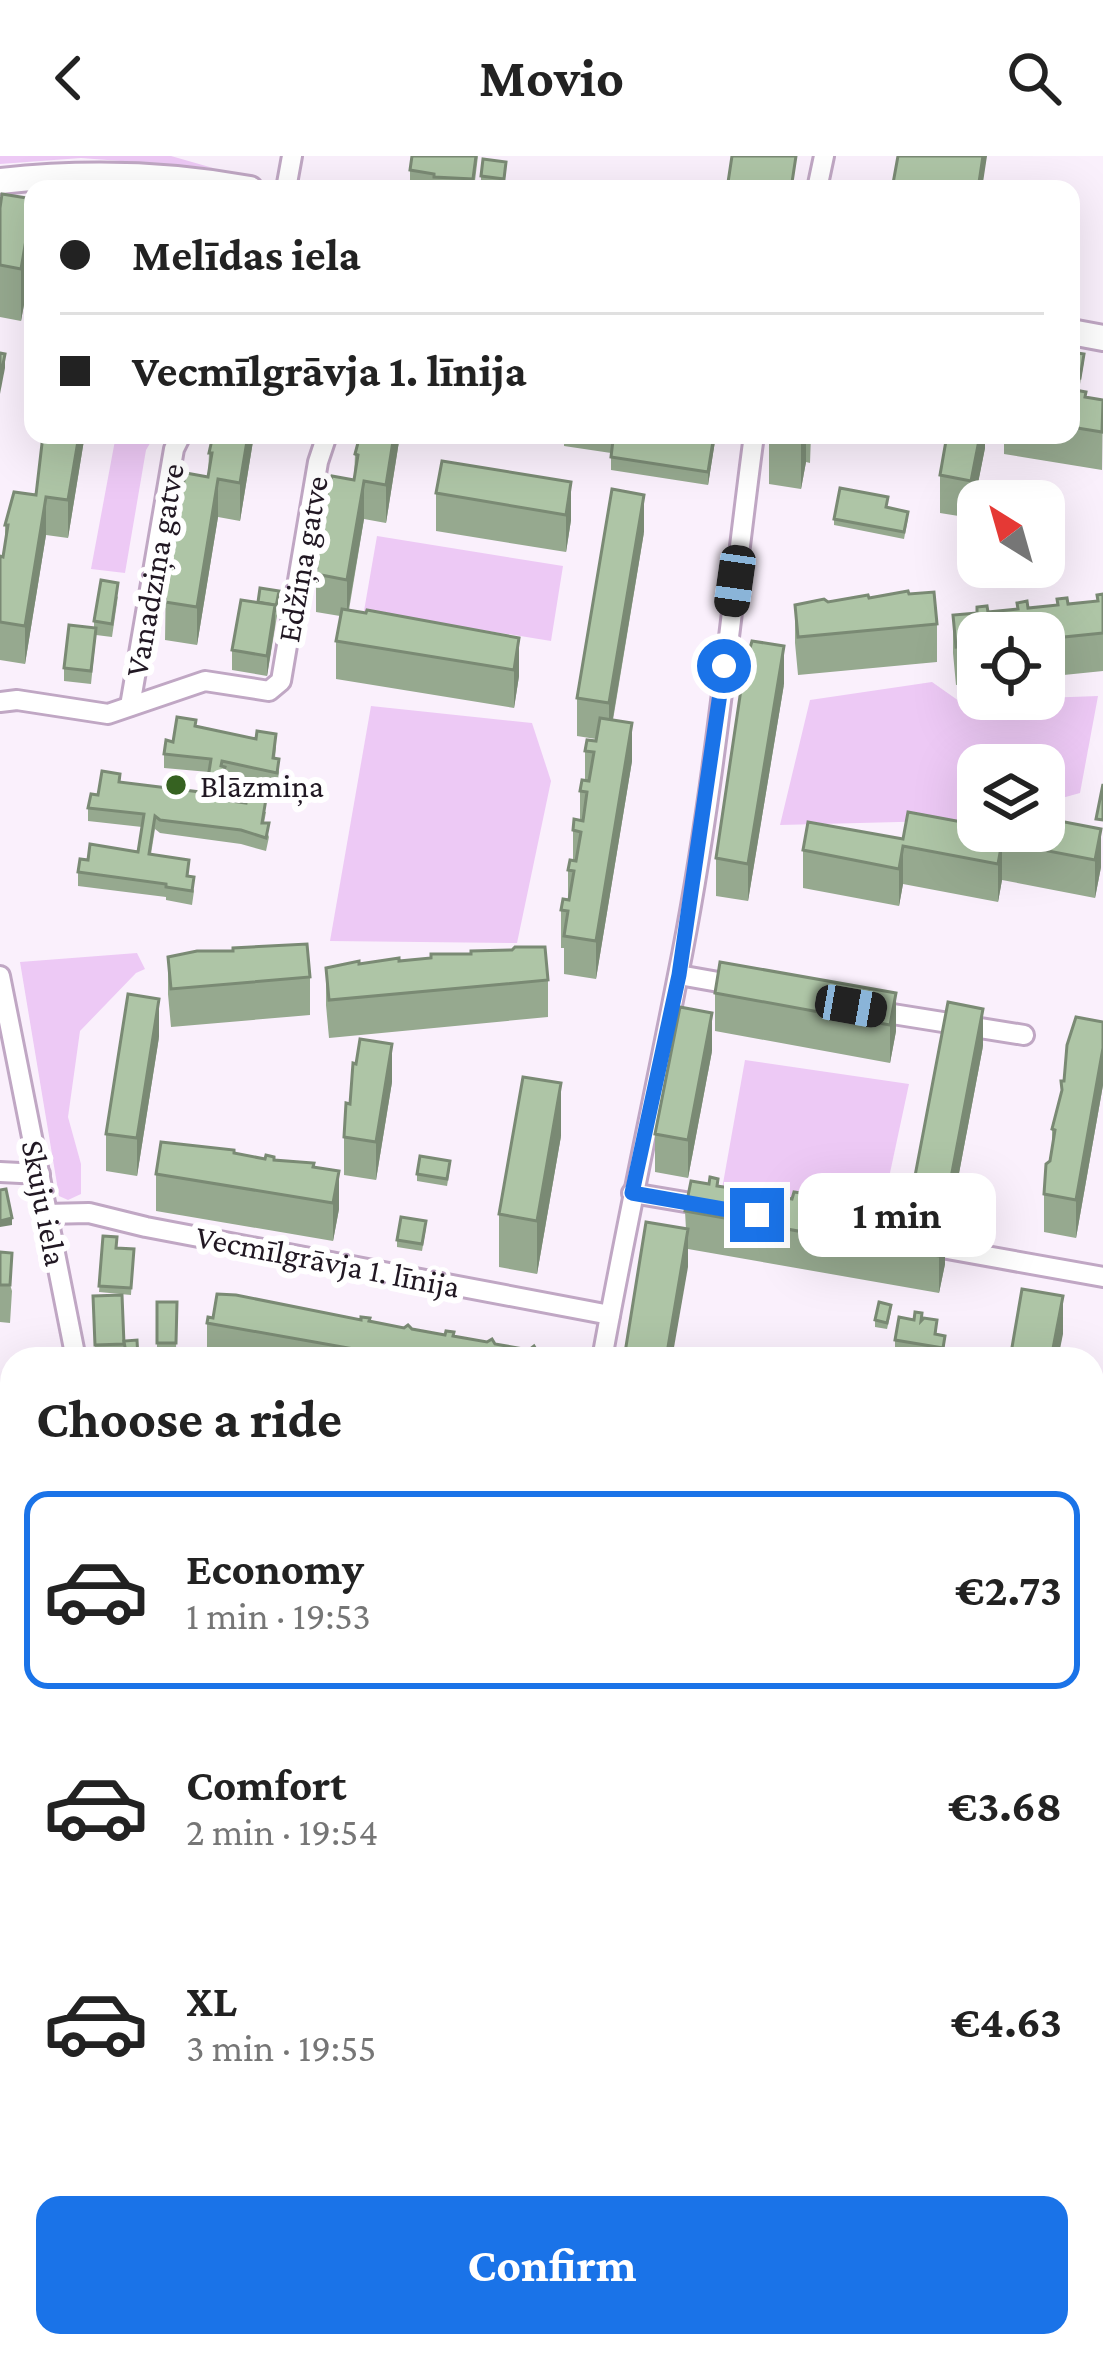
<!DOCTYPE html>
<html lang="en">
<head>
<meta charset="utf-8">
<style>
  :root { --surface:#fff; --page:#f6f6f6; --text:#222; --muted:#767676; --line:#e0e0e0; --accent:#1a73e8 }
  body { margin:0; font-family:"Crimson Pro",serif; background:var(--page); color:var(--text); height:100vh; display:flex; flex-direction:column; font-size:45px; white-space:nowrap }
  * { box-sizing:border-box; margin:0 }
  p { font-size:39px; color:var(--muted) }
  .icon { flex:none; width:66px; height:66px; fill:none; stroke:currentColor; stroke-width:2; stroke-linecap:round; stroke-linejoin:round }
  .map { position:relative; flex:1; overflow:hidden }
  .sheet { position:absolute; left:0px; top:1191px; width:1104px; height:1011px; display:flex; flex-direction:column; background:var(--surface); border-radius:36px 36px 0 0; box-shadow:0 12px 48px #0002 }
  .sheet>* { flex:none }
  .banner { position:absolute; left:24px; top:24px; width:1056px; height:264px; border-radius:24px; box-shadow:0 12px 48px #0002; display:grid; align-content:center; height:264px; padding:0 36px; background:var(--surface) }
  .needle { width:78px; rotate:323deg }
  .buttons { position:absolute; left:957px; top:324px; display:grid; gap:24px }
  .buttons a { display:grid; place-items:center; width:108px; height:108px; border-radius:24px; background:var(--surface); box-shadow:0 12px 48px #0002; font-size:60px }
  .end { position:absolute; width:54px; height:54px; margin:-27px; border:15px solid #1a73e8; background:#fff; box-shadow:0 0 0 6px #fff }
  .from { border-radius:50% }
  .bubble { position:absolute; height:84px; border-radius:24px; background:var(--surface); box-shadow:0 12px 48px #0002; font-size:39px; font-weight:700; line-height:84px; text-align:center }
  .car { position:absolute; width:36px; height:72px; margin:-36px -18px; border-radius:15px; box-shadow:0 0 9px 3px #0007; background:linear-gradient(#222 24%,#8ab4d8 0 40%,#222 0 76%,#8ab4d8 0 86%,#222 0) }
  .banner b { display:flex; align-items:center; gap:42px; height:114px; font-size:45px }
  .banner b+b { border-top:3px solid var(--line) }
  .banner i { width:30px; height:30px; background:var(--text) }
  ul { padding:0; list-style:none }
  li { display:flex; align-items:center; gap:36px; height:198px; margin:0 24px 18px; padding:0 12px; border:6px solid transparent; border-radius:24px }
  li div { flex:1 }
  li b { display:block; font-size:45px }
  li em { font-style:normal; font-weight:700 }
  li.current { border-color:var(--accent) }
  li>.icon { width:108px; height:108px; stroke-width:1.5 }
  h2 { padding:0 36px; font-size:54px; line-height:144px }
  .action { display:flex; gap:24px; margin-top:auto; padding:24px 36px }
  .action a { flex:1; height:138px; border-radius:24px; background:var(--accent); color:#fff; font-size:48px; font-weight:700; line-height:138px; text-align:center }
  header { display:flex; justify-content:space-between; align-items:center; height:156px; padding:0 36px; background:var(--surface); font-size:54px; font-weight:700 }
  .map>svg:first-child { display:block }
</style>
</head>
<body>
<header><svg class="icon" aria-label="back" viewBox="0 0 24 24"><path d="M15 5l-7 7 7 7"/></svg>Movio<svg class="icon" aria-label="search" viewBox="0 0 24 24"><circle cx="10" cy="10" r="6"/><path d="M15 15l6 6"/></svg></header>
<div class="map">
<svg width="1103" height="2201" viewBox="0 0 1103 2201">
  <rect width="100%" height="100%" fill="#faf0fc"/>
  <g fill="#edc9f5">
    <path d="M0 0H171L213 12 81 2 0 8Z"/>
    <path d="M116 279H155L146 294 125 417 91 413Z"/>
    <path d="M1002 325 1058 336 1044 404V345H997Z"/>
    <path d="M377 380 563 410 551 485 364 455Z"/>
    <path d="M932 526 959 545 1098 540 1080 637 1044 647V609H978V664L780 669 810 544Z"/>
    <path d="M371 550 532 567 551 625 517 787 330 785Z"/>
    <path d="M137 797 145 813 136 817 80 875 68 961 81 1008V1038L68 1044 59 1040 20 806Z"/>
    <path d="M745 904 909 928 881 1059 722 1033Z"/>
  </g>
  <path fill="#f1bcfc" d="M1103 1801V2201H0V1898L12 1895V2190H1092V1802Z"/>
  <g fill="none" stroke-linecap="round" stroke-linejoin="round">
    <g stroke="#c0a7c4" stroke-width="24">
      <g id="street">
        <path d="M286 33 292 0"/>
        <path d="M817 33 824 0"/>
        <path d="M0 546 17 544 108 558 205 525 269 535 281 525 318 306 327 279"/>
        <path d="M130 550 174 293 181 279"/>
        <path d="M679 819 741 830"/>
        <path d="M0 820 76 1203"/>
        <path d="M874 855 1024 879"/>
        <path d="M0 1016 40 1018"/>
        <path d="M632 1037 709 1050"/>
        <path d="M45 1058 89 1057 146 1071 610 1159"/>
        <path d="M925 1089 1103 1121"/>
        <path d="M602 1203C625 1075 653 947 678 819 714 641 730 459 754 279"/>
        <path d="M0 1239 12 1240"/>
      </g>
    </g>
    <g stroke="#c0a7c4" stroke-width="30">
      <g id="secondary">
        <path d="M0 25C82 16 169 18 250 33"/>
        <path d="M1071 176 1103 182"/>
        <path d="M1092 1416 1103 1360"/>
        <path d="M0 1614 12 1617"/>
      </g>
    </g>
    <use href="#street" stroke="#fff" stroke-width="18"/>
    <use href="#secondary" stroke="#fff" stroke-width="24"/>
  </g>
  <g fill="#96a98f">
    <path d="M478 0 474 33H434V31L410 28V14Z"/>
    <path d="M506 13 504 30 481 27V20Z"/>
    <path d="M33 43V99L21 165 0 161V52Z"/>
    <path d="M1071 196 1084 205 1080 228 1071 227Z"/>
    <path d="M1071 239 1103 244 1102 314 1004 298V279H1071Z"/>
    <path d="M43 279H108L106 288 84 284 68 382 46 379 25 508 0 504V400L3 401 5 390V369L36 339Z"/>
    <path d="M254 279 240 365 218 361 197 489 165 484 166 421 169 422 208 321 209 297Z"/>
    <path d="M400 279 386 367 364 363 349 454 519 482V520L514 552 336 523V485L340 460 316 456V418L354 324 355 298Z"/>
    <path d="M564 279H716L708 329 611 314V297L564 290Z"/>
    <path d="M769 279H811L810 307 806 306 801 333 769 328Z"/>
    <path d="M985 279V292L971 362 940 357V319Z"/>
    <path d="M571 326V364L566 396 436 375V337Z"/>
    <path d="M887 352 908 362 904 383 834 369V363Z"/>
    <path d="M644 376 613 564 632 605 596 823 564 818V792H561V754L568 744V714L573 704V674L580 664V635L585 624V595L596 583 577 580V542Z"/>
    <path d="M909 438 937 468V506L798 519 795 487V449Z"/>
    <path d="M1103 438V515L1044 521V477H978V527L956 529 953 497V459L1097 445Z"/>
    <path d="M118 440 112 481 96 479 91 528 64 525V512L94 472V465Z"/>
    <path d="M279 448 267 520 232 514V494Z"/>
    <path d="M784 528 748 745 716 740V702Z"/>
    <path d="M196 570 276 591 275 602 279 616 277 630 225 619 220 643 266 656 264 667 269 681 266 695 241 688 160 677 155 673 151 698 189 720 194 735 192 749 166 744V741L78 730V716L88 704 138 696 142 671 88 665V652L98 639 120 627 205 641 209 616 164 612V598L173 586Z"/>
    <path d="M1101 673V711L1095 742 1002 724 998 746 903 728 899 750 803 732V694L978 675Z"/>
    <path d="M168 801 310 821V859L171 871 168 838Z"/>
    <path d="M399 805 548 824V861L329 882 326 849V812Z"/>
    <path d="M715 837H896V875L890 907 715 875Z"/>
    <path d="M1103 849V929L1076 1082 1044 1076V1038L1052 991V973L1061 941V925H1064L1103 866Z"/>
    <path d="M159 881 137 1020 106 1015V978Z"/>
    <path d="M983 890 950 1065 928 1060V1067L945 1108 939 1137 688 1093V1111L685 1055 718 1030 919 1065 920 1059 915 1058V1020Z"/>
    <path d="M712 895 688 1022 655 1016V978Z"/>
    <path d="M392 926 376 1024 344 1019V981L350 948Z"/>
    <path d="M561 980 537 1118 499 1111V1058Z"/>
    <path d="M234 998 314 1011 339 1053 333 1085 156 1055V1018Z"/>
    <path d="M450 1012 447 1030 417 1025V1018Z"/>
    <path d="M426 1072 422 1095 397 1091V1084Z"/>
    <path d="M103 1080 116 1092 134 1093 131 1139 99 1136Z"/>
    <path d="M0 1096 12 1135 10 1167 0 1166Z"/>
    <path d="M122 1139 124 1195 95 1196 93 1140Z"/>
    <path d="M157 1146H177L176 1194H157Z"/>
    <path d="M891 1156 887 1173 875 1171V1164Z"/>
    <path d="M914 1164H922L937 1171 936 1179 945 1187 943 1199 895 1191V1184Z"/>
    <path d="M370 1166 495 1188 555 1203H207V1167Z"/>
    <path d="M0 1262 12 1263V1300L0 1299Z"/>
    <path d="M0 1529 12 1531V1569L0 1567Z"/>
    <path d="M1103 1649V1671L1092 1673V1651Z"/>
    <path d="M12 1703V1791L0 1789V1733Z"/>
  </g>
  <g fill="#7a8a74">
    <path d="M983 0H987L982 33H978Z"/>
    <path d="M33 47V99L21 165V113Z"/>
    <path d="M5 198V212L0 238V224Z"/>
    <path d="M79 279H84V284L68 382V344Z"/>
    <path d="M248 279H254L240 365V327Z"/>
    <path d="M394 279H400L386 367V329Z"/>
    <path d="M714 279H716L708 329V316Z"/>
    <path d="M801 279H806V306L801 333Z"/>
    <path d="M980 279H985V292L971 362V325Z"/>
    <path d="M218 323V361L197 489V451Z"/>
    <path d="M364 325V363L347 461V424Z"/>
    <path d="M571 326V364L566 396V359Z"/>
    <path d="M644 339V376L609 585V547Z"/>
    <path d="M46 341V379L25 508V470Z"/>
    <path d="M275 449V469L267 520V500Z"/>
    <path d="M519 482V520L514 552V514Z"/>
    <path d="M784 490V528L748 745V708Z"/>
    <path d="M632 567V605L596 823V785Z"/>
    <path d="M225 611V624L216 656V643Z"/>
    <path d="M1101 673V711L1095 742V704Z"/>
    <path d="M1002 686V724L998 746V708Z"/>
    <path d="M903 690V728L899 750V713Z"/>
    <path d="M896 837V875L890 907V869Z"/>
    <path d="M159 843V881L137 1020V982Z"/>
    <path d="M983 853V890L950 1065V1027Z"/>
    <path d="M712 857V895L688 1022V984Z"/>
    <path d="M392 888V926L376 1024V986Z"/>
    <path d="M1103 892V929L1076 1082V1044Z"/>
    <path d="M561 927V980L537 1118V1065Z"/>
    <path d="M339 1015V1053L333 1085V1047Z"/>
    <path d="M12 1062V1069L0 1071V1065Z"/>
    <path d="M945 1070V1108L939 1137V1100Z"/>
    <path d="M688 1073V1111L672 1203H666Z"/>
    <path d="M1063 1140V1178L1058 1203H1051Z"/>
  </g>
  <g fill="#aec5a6" stroke="#7a8a74" stroke-width="3">
    <path d="M412 0H476L473 23 434 21V18L410 14Z"/>
    <path d="M732 0H796L791 33H727Z"/>
    <path d="M898 0H983L978 33H892Z"/>
    <path d="M483 3 506 6 504 23 481 20Z"/>
    <path d="M2 38 33 43 21 113 0 109V52Z"/>
    <path d="M1071 196 1084 198 1080 222 1071 220Z"/>
    <path d="M0 197 5 198 0 224Z"/>
    <path d="M1075 234 1086 236 1085 241 1103 244 1102 276 1071 271V239H1074Z"/>
    <path d="M43 279H79L68 344 46 341 25 470 0 466V400L3 401 8 369H5L14 336 36 339Z"/>
    <path d="M213 279H248L240 327 218 323 197 451 165 446 166 421 169 422 178 346 186 317 208 321 212 297H209Z"/>
    <path d="M360 279H394L386 329 364 325 347 424 316 418 325 345 332 320 354 324 358 299 355 298Z"/>
    <path d="M582 279H714L708 316 611 301 613 284Z"/>
    <path d="M947 279H980L971 325 940 319Z"/>
    <path d="M442 305 571 326 566 359 436 337Z"/>
    <path d="M840 332 888 341 886 351 908 356 904 376 834 363Z"/>
    <path d="M612 333 644 339 609 547 577 542Z"/>
    <path d="M101 424 118 427 112 468 94 465Z"/>
    <path d="M260 432 279 435 275 456V449L258 446Z"/>
    <path d="M908 435 909 438 934 436 937 468 798 481 795 449 824 443 828 446 868 439 869 442Z"/>
    <path d="M1103 438V477L1044 483V477H978V489L956 491 953 459 977 457V451L987 450 988 456 1018 453 1017 447 1027 445 1028 452 1058 449 1057 443 1067 442 1068 448 1098 445 1097 439Z"/>
    <path d="M241 444 275 449 267 500 232 494Z"/>
    <path d="M342 453 366 457 367 454 519 482 514 514 336 485Z"/>
    <path d="M69 469 96 472 91 515 64 512Z"/>
    <path d="M752 485 784 490 748 708 716 702 744 513Z"/>
    <path d="M177 561 196 564 195 570 256 583 257 575 276 578 273 602 279 603 277 617 222 605 221 610 225 611 216 643 246 647 247 639 266 643 262 667H269L266 682 241 674 160 664 155 660 149 698 189 704 187 720 194 721 192 735 166 731V728L78 716 80 703 88 704 90 688 138 696 144 658 88 652 91 638 98 639 102 615 120 618 119 626 200 636 205 641 211 603 164 598 166 584 173 586Z"/>
    <path d="M600 562 632 567 596 785 564 780 568 755 561 754 563 743 569 744 574 715 568 714 570 704 576 705 581 676 573 674 574 663 583 665 587 636 580 635 582 624 589 625 594 596 585 595 587 584 596 585Z"/>
    <path d="M1103 628V664L1096 663Z"/>
    <path d="M908 656 978 669V675H1044V662L1101 673 1095 704 1002 686 998 708 903 690 899 713 803 694 808 666 903 683Z"/>
    <path d="M307 788 310 821 171 833 168 801 197 795H233V792Z"/>
    <path d="M515 791H545L548 824 329 844 326 812 359 805V808L399 802V805L431 802V798H471V795L512 794Z"/>
    <path d="M720 806 896 837 890 869 715 837Z"/>
    <path d="M128 838 159 843 137 982 106 978Z"/>
    <path d="M948 846 983 853 950 1027 915 1020Z"/>
    <path d="M680 851 712 857 688 984 655 978Z"/>
    <path d="M1076 861 1103 866V892L1076 1044 1044 1038 1046 1008 1050 1005 1055 974 1052 973 1062 934 1061 925H1064L1067 889Z"/>
    <path d="M360 883 392 888 376 986 344 981 346 947 350 948 353 907 356 908Z"/>
    <path d="M523 921 561 927 537 1065 499 1058Z"/>
    <path d="M161 986 234 994V997L265 1003 266 999 274 1001V1004L314 1007 313 1011 339 1015 333 1047 156 1018Z"/>
    <path d="M420 1000 450 1005 447 1023 417 1018Z"/>
    <path d="M710 1021 718 1023 717 1030 750 1035 751 1028 759 1030 758 1037 792 1043 794 1036 801 1037 800 1044 835 1050 837 1043 844 1044 843 1052 877 1058 878 1051 886 1052 885 1059 919 1065 920 1058 928 1059 927 1067 945 1070 939 1100 685 1055 691 1025 709 1028Z"/>
    <path d="M6 1033 12 1062 0 1065V1034Z"/>
    <path d="M401 1061 426 1065 422 1088 397 1084Z"/>
    <path d="M646 1066 688 1073 666 1203H624Z"/>
    <path d="M103 1080 117 1081 116 1092 134 1093 131 1132 99 1130Z"/>
    <path d="M0 1096 12 1097 10 1129H0Z"/>
    <path d="M1022 1133 1063 1140 1051 1203H1010Z"/>
    <path d="M217 1138 236 1139 361 1164V1161L370 1162 369 1165 404 1172 408 1169 412 1173 445 1179 446 1175 454 1176 453 1180 487 1186 492 1183 495 1188 529 1194 534 1190 537 1195 555 1198 554 1203H410L207 1167 208 1161 213 1162Z"/>
    <path d="M122 1139 124 1188 95 1189 93 1140Z"/>
    <path d="M157 1146H177L176 1187H157Z"/>
    <path d="M879 1146 891 1149 887 1167 875 1164Z"/>
    <path d="M915 1156 922 1157 921 1165 924 1162 937 1164 935 1178 945 1180 943 1192 895 1184 899 1161 914 1164Z"/>
    <path d="M137 1184 138 1203H106V1200L126 1198 124 1185Z"/>
    <path d="M0 1262 12 1263V1293L0 1292Z"/>
    <path d="M0 1529 12 1531V1563L0 1560Z"/>
    <path d="M1103 1649V1664L1092 1666V1651Z"/>
    <path d="M5 1702 12 1703V1784L0 1782V1733Z"/>
  </g>
  <g fill="none" stroke-linecap="round" stroke-linejoin="round">
    <path stroke="#1a73e8" stroke-width="15" d="M724 510 679 819 632 1037 757 1059"/>
  </g>
  <circle fill="#366221" stroke="#fff" stroke-width="4.5" cx="176" cy="629" r="12"/>
  <g text-anchor="middle" dominant-baseline="central" stroke-width="12" stroke-linejoin="round" paint-order="stroke">
    <g font-size="33" fill="#211823" stroke="#fff">
      <text transform="translate(302 403) rotate(-80)">Edžiņa gatve</text>
      <text transform="translate(154 414) rotate(-80)">Vanadziņa gatve</text>
      <text transform="translate(45 1047) rotate(79)">Skuju iela</text>
      <text transform="translate(328 1105) rotate(11)">Vecmīlgrāvja 1. līnija</text>
    </g>
    <g font-size="33" fill="#211823" stroke="#fff" text-anchor="start">
      <text x="200" y="629">Blāzmiņa</text>
    </g>
  </g>
</svg>
<div class="buttons">
<a><svg class="needle" viewBox="-14 -14 28 28"><path d="M0-13l5 13h-10z" fill="#e53935"/><path d="M0 13l5-13h-10z" fill="#767676"/></svg></a>
<a><svg class="icon" aria-label="locate" viewBox="0 0 24 24"><circle cx="12" cy="12" r="6"/><path d="M12 2v4M12 18v4M2 12h4M18 12h4"/></svg></a>
<a><svg class="icon" aria-label="layers" viewBox="0 0 24 24"><path d="M12 4l9 5-9 5-9-5zM3 14l9 5 9-5"/></svg></a>
</div>
<i class="end from" style="left:724px;top:510px"></i>
<i class="end" style="left:757px;top:1059px"></i>
<div class="bubble" style="left:798px;top:1017px;width:198px">1 min</div>
<i class="car" style="left:735px;top:425px;rotate:188deg"></i>
<i class="car" style="left:851px;top:850px;rotate:100deg"></i>
<div class="banner">
<b><i class="from"></i>Melīdas iela</b>
<b><i></i>Vecmīlgrāvja 1. līnija</b>
</div>
<section class="sheet">
<h2>Choose a ride</h2>
<ul>
<li class="current"><svg class="icon" aria-label="car" viewBox="0 0 24 24"><path d="M5 17H2v-5l4-1 3-4h7l3 4 3 1v5h-3M9 17h6M6 11h13"/><circle cx="7" cy="17" r="2"/><circle cx="17" cy="17" r="2"/></svg><div><b>Economy</b><p>1 min · 19:53</p></div><em>€2.73</em></li>
<li><svg class="icon" aria-label="car" viewBox="0 0 24 24"><path d="M5 17H2v-5l4-1 3-4h7l3 4 3 1v5h-3M9 17h6M6 11h13"/><circle cx="7" cy="17" r="2"/><circle cx="17" cy="17" r="2"/></svg><div><b>Comfort</b><p>2 min · 19:54</p></div><em>€3.68</em></li>
<li><svg class="icon" aria-label="car" viewBox="0 0 24 24"><path d="M5 17H2v-5l4-1 3-4h7l3 4 3 1v5h-3M9 17h6M6 11h13"/><circle cx="7" cy="17" r="2"/><circle cx="17" cy="17" r="2"/></svg><div><b>XL</b><p>3 min · 19:55</p></div><em>€4.63</em></li>
</ul>
<div class="action"><a>Confirm</a></div>
</section>
</div>
</body>
</html>
